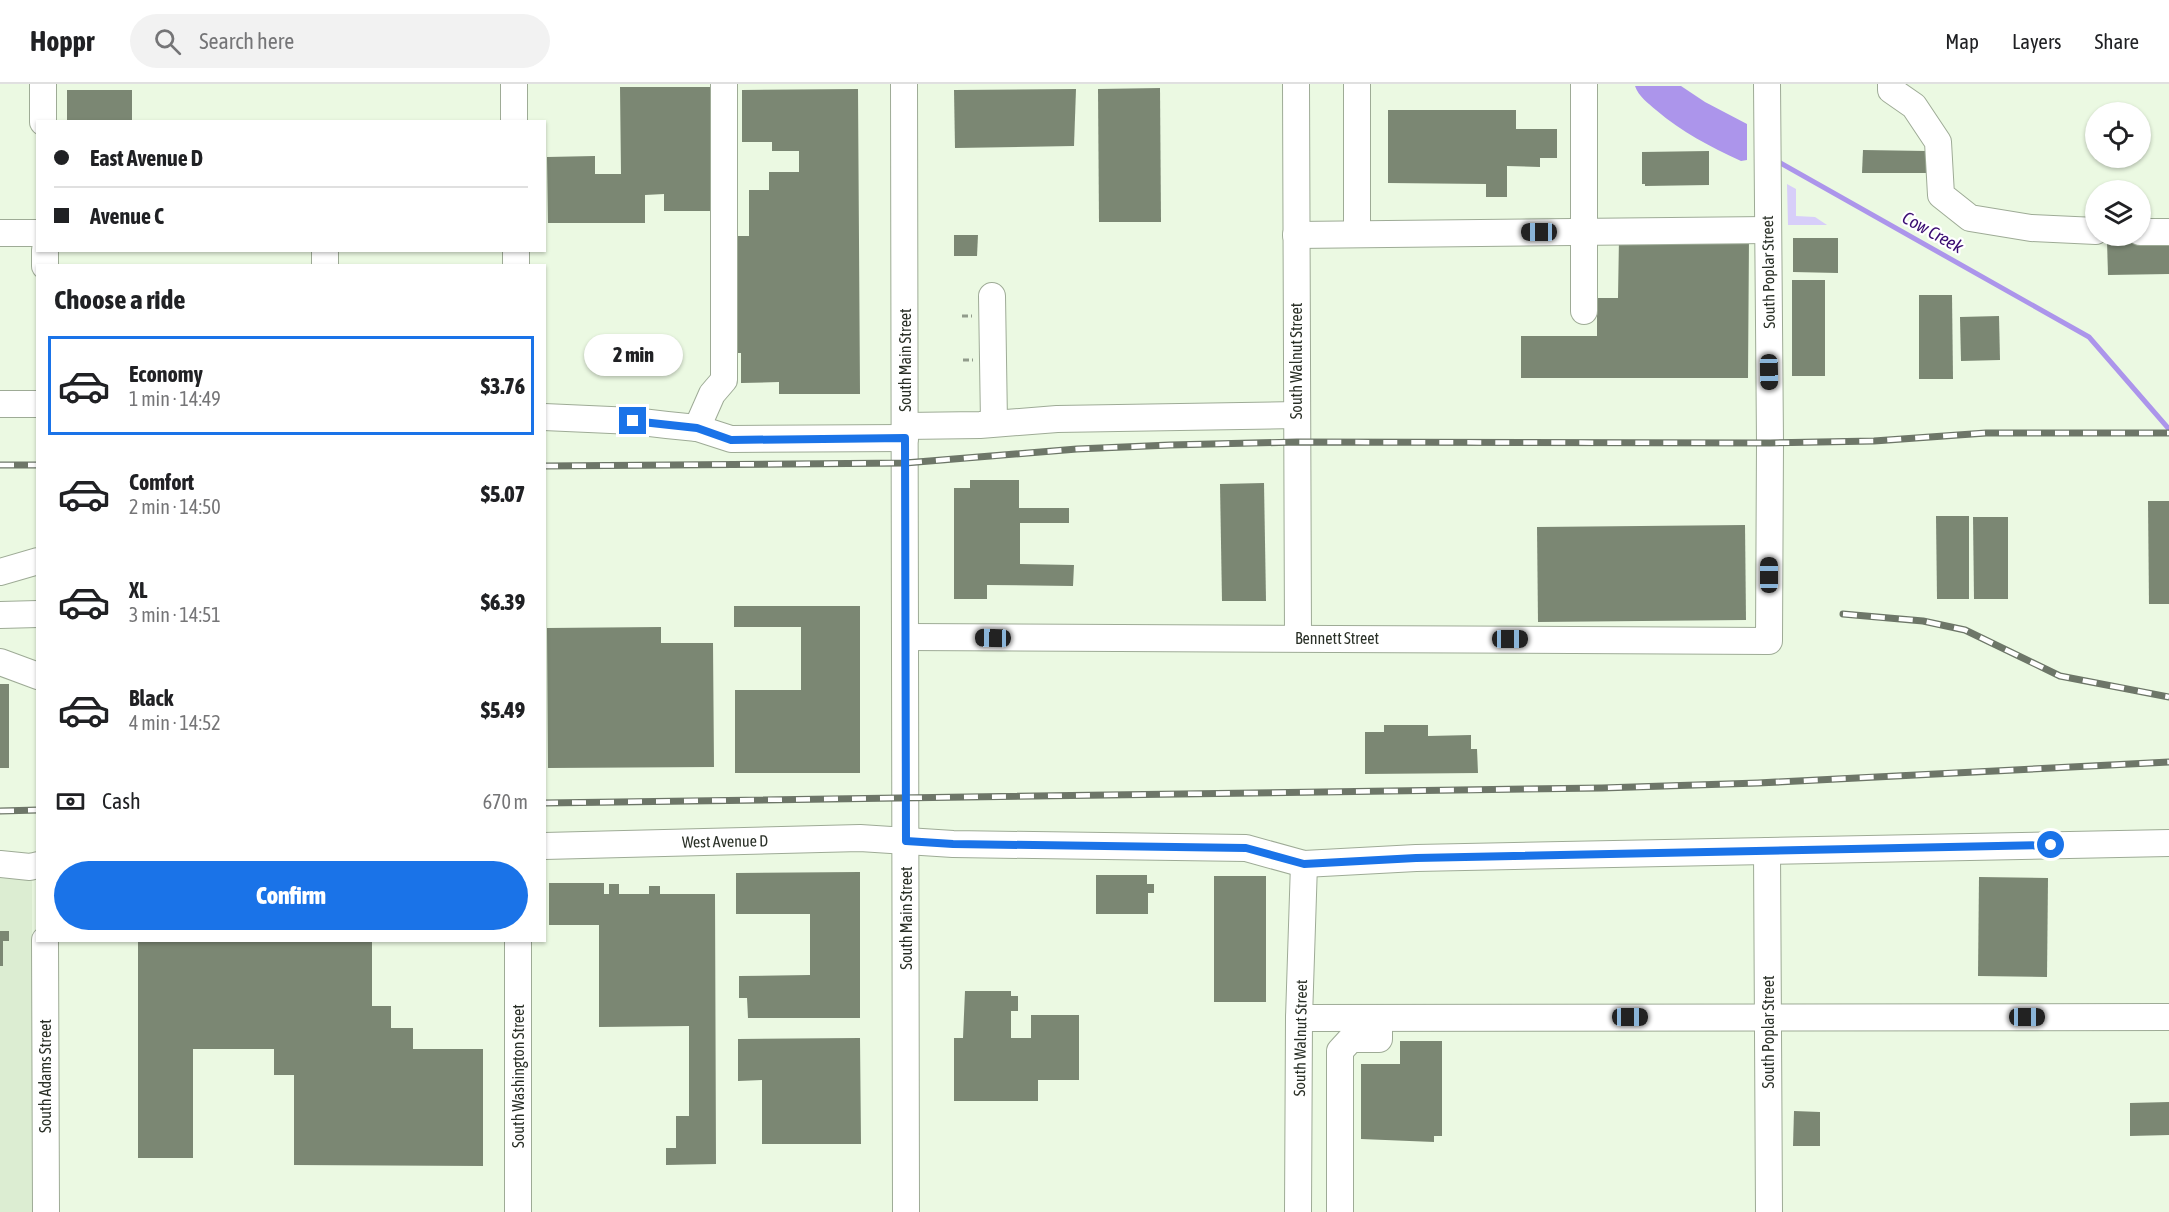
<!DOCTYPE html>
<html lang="en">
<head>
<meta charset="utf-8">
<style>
  :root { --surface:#fff; --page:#f2f2f2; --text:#202124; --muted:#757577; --line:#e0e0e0; --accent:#1a73e8 }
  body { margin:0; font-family:"Asap Condensed",sans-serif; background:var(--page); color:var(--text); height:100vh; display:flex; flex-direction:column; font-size:22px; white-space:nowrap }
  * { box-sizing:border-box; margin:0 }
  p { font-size:20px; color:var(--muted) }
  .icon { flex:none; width:33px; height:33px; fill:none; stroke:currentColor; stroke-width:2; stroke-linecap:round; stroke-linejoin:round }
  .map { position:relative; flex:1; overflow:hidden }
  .drawer { position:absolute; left:36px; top:180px; width:510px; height:678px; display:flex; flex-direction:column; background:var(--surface); border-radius:0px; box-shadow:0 2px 4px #0004 }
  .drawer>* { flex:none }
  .guide { position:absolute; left:36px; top:36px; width:510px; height:132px; border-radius:0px; box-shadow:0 2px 4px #0004; display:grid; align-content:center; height:132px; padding:0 18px; background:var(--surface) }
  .tools { position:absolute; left:2085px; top:18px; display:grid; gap:12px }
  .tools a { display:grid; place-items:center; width:66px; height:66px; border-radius:50%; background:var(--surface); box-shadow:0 2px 4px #0004; font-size:30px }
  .end { position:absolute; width:27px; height:27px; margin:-14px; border:8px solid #1a73e8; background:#fff; box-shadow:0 0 0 3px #fff }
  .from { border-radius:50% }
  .bubble { position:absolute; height:42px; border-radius:21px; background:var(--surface); box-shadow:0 2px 4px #0004; font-size:20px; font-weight:800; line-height:42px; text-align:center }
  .car { position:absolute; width:18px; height:36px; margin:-18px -9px; border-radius:8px; box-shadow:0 0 4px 2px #0007; background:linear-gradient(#222 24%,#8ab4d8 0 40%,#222 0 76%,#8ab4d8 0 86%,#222 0) }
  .guide b { display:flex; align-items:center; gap:21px; height:57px; font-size:22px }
  .guide b+b { border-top:2px solid var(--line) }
  .guide i { width:15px; height:15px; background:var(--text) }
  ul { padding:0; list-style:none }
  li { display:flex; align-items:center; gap:18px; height:99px; margin:0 12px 9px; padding:0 6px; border:3px solid transparent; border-radius:0px }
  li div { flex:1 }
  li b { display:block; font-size:22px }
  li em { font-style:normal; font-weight:800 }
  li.current { border-color:var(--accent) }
  li>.icon { width:54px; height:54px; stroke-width:1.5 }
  h2 { padding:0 18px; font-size:27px; line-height:72px }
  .pay { display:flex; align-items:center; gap:15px; height:66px; padding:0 18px; font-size:22px }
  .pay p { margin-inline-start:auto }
  .button { display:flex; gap:12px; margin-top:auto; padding:12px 18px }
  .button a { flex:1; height:69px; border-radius:36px; background:var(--accent); color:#fff; font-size:24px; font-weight:800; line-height:69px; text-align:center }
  header { display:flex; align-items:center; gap:36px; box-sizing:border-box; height:84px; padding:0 30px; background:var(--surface); border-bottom:2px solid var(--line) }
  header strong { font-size:28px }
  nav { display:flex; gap:33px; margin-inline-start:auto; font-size:21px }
  .search { width:420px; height:54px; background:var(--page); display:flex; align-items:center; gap:15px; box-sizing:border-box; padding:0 21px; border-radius:33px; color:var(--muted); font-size:22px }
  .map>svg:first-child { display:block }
</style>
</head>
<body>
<header>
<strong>Hoppr</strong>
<div class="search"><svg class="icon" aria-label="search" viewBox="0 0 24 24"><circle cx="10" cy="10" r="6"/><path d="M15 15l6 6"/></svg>Search here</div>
<nav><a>Map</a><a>Layers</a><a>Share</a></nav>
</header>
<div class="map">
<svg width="2169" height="1128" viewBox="0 0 2169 1128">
  <rect width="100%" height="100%" fill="#ebf9e2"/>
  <path fill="#dcedd2" d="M0 787 32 788 33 1128H0Z"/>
  <path fill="#d7cef9" d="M1787 100 1796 105V132L1815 133 1827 141H1788Z"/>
  <path fill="#ac95eb" d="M1635 2H1681L1705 18 1747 40V76L1741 77C1709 62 1683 49 1656 26 1648 19 1639 13 1635 2Z"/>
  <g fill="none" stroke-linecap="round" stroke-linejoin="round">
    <path stroke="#ac95eb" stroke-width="5" d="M1775 76 2089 253 2169 345"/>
  </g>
  <g fill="#7b8773">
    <path d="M620 3H713L714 127H664V110L645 111V139H548L547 73 595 72V90H621Z"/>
    <path d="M1160 4 1161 138H1099L1098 5Z"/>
    <path d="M858 5 860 310H779V298L741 299V269H734L733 152H749V106H769V88H799V67H772V58H742V6Z"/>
    <path d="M1076 5 1074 62 955 64 954 6Z"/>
    <rect x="67" y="6" width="65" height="32"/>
    <path d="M1388 26H1516V45H1557V74H1540V83L1507 82V113H1486V100L1388 99Z"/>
    <path d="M1863 66 1927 67 1926 89H1862Z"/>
    <path d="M1709 67V101L1645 102V100H1642V68Z"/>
    <path d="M954 151H978L977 172H954Z"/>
    <path d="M1619 154H1749L1748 294H1521V252H1597V214H1618Z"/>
    <path d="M1793 154H1838V189L1793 188Z"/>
    <path d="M2169 156V190L2108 191 2107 157Z"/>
    <rect x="1792" y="196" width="33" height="96"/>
    <path d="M1919 211H1952L1953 295H1919Z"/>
    <path d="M1999 232 2000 276 1961 277 1960 233Z"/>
    <path d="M970 396H1019V424H1069V439H1020V480L1074 481 1073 502 987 501V515H954V404H970Z"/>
    <path d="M1264 399 1266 517H1222L1220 400Z"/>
    <path d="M2148 417H2169V520H2149Z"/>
    <path d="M1936 432H1969V515H1937Z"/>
    <path d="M1973 433H2008V515H1974Z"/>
    <path d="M1745 441 1746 536 1538 538 1537 443Z"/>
    <path d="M734 522H860V689H735V606H801V543H734Z"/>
    <path d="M661 543V559H713L714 683 548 684 547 544Z"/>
    <rect x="0" y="600" width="9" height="84"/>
    <path d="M1384 641H1428V652L1471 651V665H1477L1478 689 1365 690V648H1384Z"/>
    <path d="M860 788V934H748L747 914H739V892L810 891V830H736V789Z"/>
    <path d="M1096 791H1147V800H1154V809H1148V830H1096Z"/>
    <rect x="1214" y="792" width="52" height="126"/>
    <path d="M1979 793 2048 794 2047 893 1978 892Z"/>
    <path d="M549 799H604V810H609V800H619V810H649V802H660V810H715L716 1080 666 1081V1064H676V1032H689V942L599 943V841H549Z"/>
    <path d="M0 847H9V857H3V882H0Z"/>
    <path d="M138 856H372V922H391V944H413V965H483V1082L294 1081V991H274V965H193V1074H138Z"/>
    <path d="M965 907H1011V912H1018V927H1011V954H1031V931H1079V996H1038V1017H954V954H963Z"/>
    <path d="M860 954 861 1060H762V996L738 997V955Z"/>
    <path d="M1400 957H1442V1052H1434V1058L1361 1055V980H1400Z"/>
    <path d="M2169 1018V1051L2130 1052V1019Z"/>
    <path d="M1794 1027 1820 1028V1062H1793Z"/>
  </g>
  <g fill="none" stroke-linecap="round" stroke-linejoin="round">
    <g stroke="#9eab96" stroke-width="28">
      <g id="minor">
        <path d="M43 0V38"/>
        <path d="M514 0V38"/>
        <path d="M904 0 906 1128"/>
        <path d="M1296 0 1298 554"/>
        <path d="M1357 0V150"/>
        <path d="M1584 0V227"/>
        <path d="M1891 0V6L1914 22 1938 58 1941 111 1970 134 2031 144 2096 147"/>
        <path d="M2140 148H2169"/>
        <path d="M0 149H38"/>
        <path d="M1296 151 1768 146"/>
        <path d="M45 166V182"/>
        <path d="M325 166V182"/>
        <path d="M516 166V182"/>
        <path d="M992 212 994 339"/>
        <path d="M0 320H38"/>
        <path d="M544 333 633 337 667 341 697 344 731 355 905 354"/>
        <path d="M905 342 980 341 1057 335 1297 331"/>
        <path d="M697 344 712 310 724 296V0"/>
        <path d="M0 488 38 477"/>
        <path d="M0 531 38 530"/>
        <path d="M906 553C1193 557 1481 555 1769 557L1770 359 1767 0"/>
        <path d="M0 578 38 592"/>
        <path d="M544 762 860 754 953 760 1246 764 1304 780 1416 774 2169 759"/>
        <path d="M1767 767 1769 1128"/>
        <path d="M0 780 30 783 38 781"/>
        <path d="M45 856 46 1128"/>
        <path d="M1299 934 2169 933"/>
        <path d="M518 1128V856"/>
        <path d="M1298 1128 1299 934 1304 780"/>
        <path d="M1340 1128V967L1351 955H1379V934"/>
      </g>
    </g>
    <g stroke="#919c8b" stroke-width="3" stroke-dasharray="6 3" stroke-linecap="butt">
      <path d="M962 232H972"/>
      <path d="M963 276H973"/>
    </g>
    <use href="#minor" stroke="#fff" stroke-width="26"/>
    <g stroke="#6d7668" stroke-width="7">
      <g id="rail">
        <path d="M0 381H38"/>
        <path d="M544 382 905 379 1077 365 1170 361 1297 358 1770 359 1874 357 1986 349H2169"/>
        <path d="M1843 530 1923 537 1965 546 2060 592 2169 613"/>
        <path d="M544 719 1602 704 1758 699 2169 678"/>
        <path d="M0 727 38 726"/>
      </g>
    </g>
    <use href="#rail" stroke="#fff" stroke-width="4.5" stroke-dasharray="14" stroke-linecap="butt"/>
  </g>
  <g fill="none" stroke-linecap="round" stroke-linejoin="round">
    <path stroke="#1a73e8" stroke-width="8" d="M633 337 697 344 731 356 905 354 906 757 953 760 1246 764 1304 780 1416 774 2051 761"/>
  </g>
  <g text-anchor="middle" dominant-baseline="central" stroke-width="4.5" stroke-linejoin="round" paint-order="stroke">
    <g font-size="16" fill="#292f26" stroke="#fff">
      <text transform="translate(1768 188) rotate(-91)">South Poplar Street</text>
      <text transform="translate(905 276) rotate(-90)">South Main Street</text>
      <text transform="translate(1296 277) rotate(-90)">South Walnut Street</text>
      <text x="1337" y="554">Bennett Street</text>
      <text transform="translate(725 757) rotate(-1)">West Avenue D</text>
      <text transform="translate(906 834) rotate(-90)">South Main Street</text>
      <text transform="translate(1768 948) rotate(-90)">South Poplar Street</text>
      <text transform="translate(1300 954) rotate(-89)">South Walnut Street</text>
      <text transform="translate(45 992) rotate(-90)">South Adams Street</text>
      <text transform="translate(518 992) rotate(-90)">South Washington Street</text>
    </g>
    <g font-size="18" font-style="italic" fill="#390b71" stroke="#fff">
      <text transform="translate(1933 148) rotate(29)">Cow Creek</text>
    </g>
  </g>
</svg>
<div class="tools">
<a><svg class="icon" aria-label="locate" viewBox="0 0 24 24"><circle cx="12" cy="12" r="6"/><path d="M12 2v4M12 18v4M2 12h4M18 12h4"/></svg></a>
<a><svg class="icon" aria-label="layers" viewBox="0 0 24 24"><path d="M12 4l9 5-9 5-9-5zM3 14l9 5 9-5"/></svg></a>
</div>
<i class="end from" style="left:2051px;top:761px"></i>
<i class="end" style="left:633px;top:337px"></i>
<div class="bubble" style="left:584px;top:250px;width:99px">2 min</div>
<i class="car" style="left:1539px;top:148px;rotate:270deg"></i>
<i class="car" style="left:1769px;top:288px;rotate:179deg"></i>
<i class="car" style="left:1769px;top:491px;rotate:0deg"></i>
<i class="car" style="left:993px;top:554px;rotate:271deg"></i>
<i class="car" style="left:1510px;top:555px;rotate:90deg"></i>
<i class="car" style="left:1630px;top:933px;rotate:90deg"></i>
<i class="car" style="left:2027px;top:933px;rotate:90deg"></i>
<div class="guide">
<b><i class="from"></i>East Avenue D</b>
<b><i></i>Avenue C</b>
</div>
<section class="drawer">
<h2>Choose a ride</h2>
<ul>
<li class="current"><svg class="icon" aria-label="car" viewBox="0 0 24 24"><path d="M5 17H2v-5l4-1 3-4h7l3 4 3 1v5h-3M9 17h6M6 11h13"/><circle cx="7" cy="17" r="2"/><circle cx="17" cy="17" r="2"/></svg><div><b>Economy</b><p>1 min · 14:49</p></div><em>$3.76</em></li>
<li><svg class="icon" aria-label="car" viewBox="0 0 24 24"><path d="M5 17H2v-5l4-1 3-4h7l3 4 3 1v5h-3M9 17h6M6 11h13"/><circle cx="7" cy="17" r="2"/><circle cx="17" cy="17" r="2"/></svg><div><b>Comfort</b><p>2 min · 14:50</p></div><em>$5.07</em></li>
<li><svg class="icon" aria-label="car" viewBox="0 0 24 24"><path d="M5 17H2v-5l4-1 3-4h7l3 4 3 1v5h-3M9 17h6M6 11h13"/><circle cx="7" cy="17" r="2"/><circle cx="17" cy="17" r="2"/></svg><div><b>XL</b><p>3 min · 14:51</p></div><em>$6.39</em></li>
<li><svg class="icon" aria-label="car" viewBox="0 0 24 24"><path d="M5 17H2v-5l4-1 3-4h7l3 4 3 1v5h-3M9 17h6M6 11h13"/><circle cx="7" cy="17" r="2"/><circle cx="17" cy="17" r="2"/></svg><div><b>Black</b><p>4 min · 14:52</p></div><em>$5.49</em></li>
</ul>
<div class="pay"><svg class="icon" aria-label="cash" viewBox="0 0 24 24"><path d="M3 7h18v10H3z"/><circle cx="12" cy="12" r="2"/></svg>Cash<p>670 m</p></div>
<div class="button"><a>Confirm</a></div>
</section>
</div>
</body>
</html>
